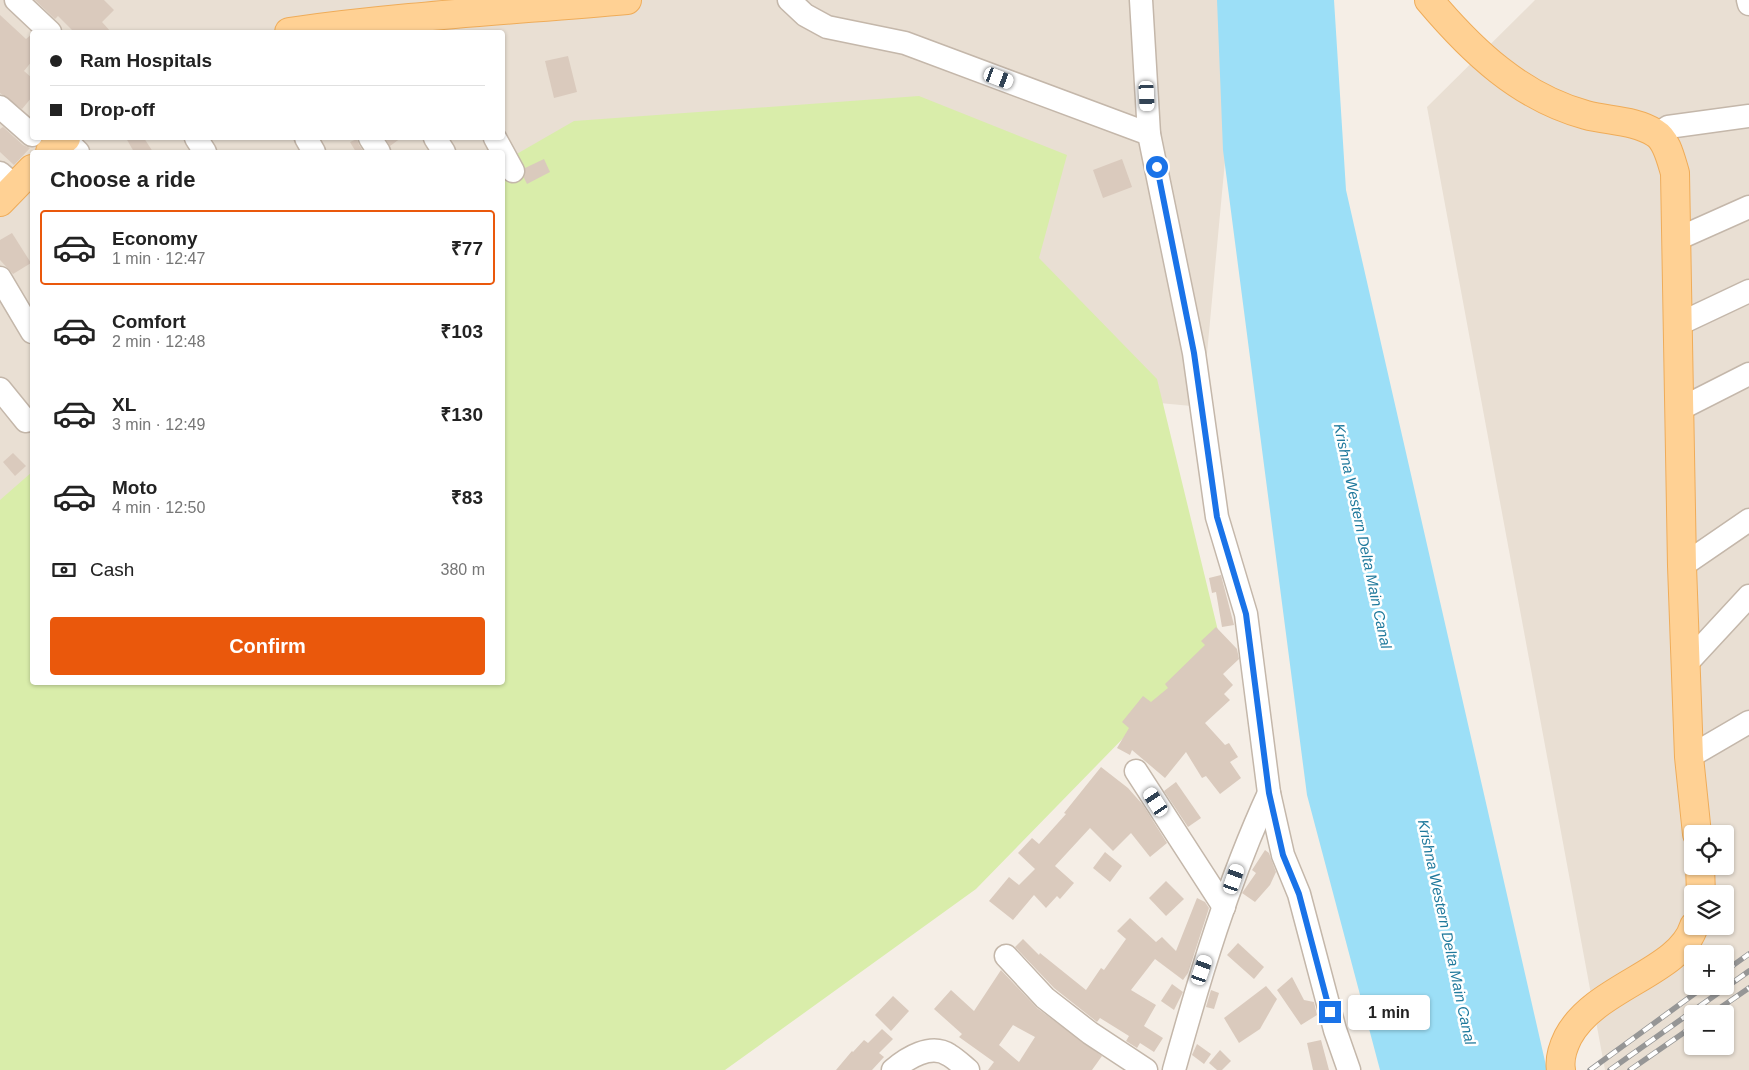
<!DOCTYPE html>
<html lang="en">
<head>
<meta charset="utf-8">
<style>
  :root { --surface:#fff; --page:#f2f2f2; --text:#222; --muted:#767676; --line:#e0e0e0; --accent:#ea580c }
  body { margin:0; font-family:Helvetica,sans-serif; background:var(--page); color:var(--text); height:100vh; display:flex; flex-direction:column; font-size:19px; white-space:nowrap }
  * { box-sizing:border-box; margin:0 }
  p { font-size:16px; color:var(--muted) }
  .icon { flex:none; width:28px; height:28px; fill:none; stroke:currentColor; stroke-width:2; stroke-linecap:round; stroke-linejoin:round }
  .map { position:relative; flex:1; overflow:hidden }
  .drawer { position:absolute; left:30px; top:150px; width:475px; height:535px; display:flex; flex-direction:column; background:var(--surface); border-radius:5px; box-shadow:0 1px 4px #0004 }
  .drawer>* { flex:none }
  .hud { position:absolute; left:30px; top:30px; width:475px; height:110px; border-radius:5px; box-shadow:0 1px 4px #0004; display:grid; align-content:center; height:110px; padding:0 20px; background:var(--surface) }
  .buttons { position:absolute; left:1684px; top:825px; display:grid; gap:10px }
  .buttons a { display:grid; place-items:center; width:50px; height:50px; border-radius:5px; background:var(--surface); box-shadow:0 1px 4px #0004; font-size:25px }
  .end { position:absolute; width:22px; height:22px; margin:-11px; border:6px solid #1a73e8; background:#fff; box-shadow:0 0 0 2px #fff }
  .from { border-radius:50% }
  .bubble { position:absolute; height:35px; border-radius:5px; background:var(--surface); box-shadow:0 1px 4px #0004; font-size:16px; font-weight:800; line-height:35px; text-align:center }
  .car { position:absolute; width:15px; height:30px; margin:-15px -8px; border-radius:6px; box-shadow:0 0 4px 1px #0007; background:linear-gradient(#fff 24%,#345 0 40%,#fff 0 76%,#345 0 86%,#fff 0) }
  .hud b { display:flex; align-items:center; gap:18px; height:48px; font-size:19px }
  .hud b+b { border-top:1px solid var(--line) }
  .hud i { width:12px; height:12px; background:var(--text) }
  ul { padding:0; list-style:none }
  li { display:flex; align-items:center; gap:15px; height:75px; margin:0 10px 8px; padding:0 10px; border:2px solid transparent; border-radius:5px }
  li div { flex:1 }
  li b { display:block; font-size:19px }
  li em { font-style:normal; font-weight:800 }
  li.active { border-color:var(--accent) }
  li>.icon { width:45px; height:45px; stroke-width:1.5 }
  h2 { padding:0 20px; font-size:22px; line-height:60px }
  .pay { display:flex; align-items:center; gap:12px; height:55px; padding:0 20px; font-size:19px }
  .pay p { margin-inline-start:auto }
  .button { display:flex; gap:10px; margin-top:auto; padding:10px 20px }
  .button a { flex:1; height:58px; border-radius:5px; background:var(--accent); color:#fff; font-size:20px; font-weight:800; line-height:58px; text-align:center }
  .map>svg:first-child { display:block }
</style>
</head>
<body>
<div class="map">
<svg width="1749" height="1070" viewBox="0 0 1749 1070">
  <rect width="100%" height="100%" fill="#f5eee6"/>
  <g fill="#e9dfd3" fill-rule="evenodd">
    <path d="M0 0H1240L1202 407 586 349 502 152H32V682L0 881ZM32 32H502V138H32Z"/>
    <path d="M1535 0H1749V1070H1605L1427 107ZM1692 834H1725V866H1692ZM1692 894H1725V926H1692ZM1692 954H1725V986H1692ZM1692 1014H1725V1046H1692Z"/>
  </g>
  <path fill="#d9edaa" d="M919 96 1067 155 1039 258 1157 379 1220 639 976 889 725 1070H0V500L32 472V682H502L503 162 574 121Z"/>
  <path fill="#9cdff7" d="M1217 0H1334L1346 190 1547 1070H1380L1307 795 1223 150Z"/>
  <g fill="#dacabd" fill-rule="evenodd">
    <path d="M35 0H104L114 10 102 22 111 32H74L58 16 55 19Z"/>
    <path d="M0 15 26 39 32 34V61L24 71 32 78V97L22 109 0 93Z"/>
    <path d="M568 56 577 92 554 98 545 61Z"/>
    <path d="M3 127 23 145 30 148 14 165 0 152V129Z"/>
    <path d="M126 138H144L153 152H134Z"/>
    <path d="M385 138H401L390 146Z"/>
    <path d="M357 139 359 145 364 152H356L350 142Z"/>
    <path d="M544 159 550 172 527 184 524 178 525 168Z"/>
    <path d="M1122 159 1132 187 1103 198 1093 170Z"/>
    <path d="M12 233 31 263 13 274 0 260V240Z"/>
    <path d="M13 453 26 466 15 476 3 462Z"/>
    <path d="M1221 575 1234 625 1222 627 1216 592 1212 593 1209 578Z"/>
    <path d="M1216 627 1237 649 1239 659 1223 674 1233 685 1224 694 1230 700 1205 723 1225 745 1229 743 1238 757 1230 762 1241 778 1220 794 1206 776 1202 778 1186 752 1165 778 1132 750 1130 755 1117 748 1129 728 1122 722 1143 696 1151 702 1168 688 1165 684 1205 645 1201 641Z"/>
    <path d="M1101 767 1128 788 1143 805 1167 843 1150 857 1131 833 1113 851 1090 828 1055 866 1074 883 1060 899 1057 896 1046 908 1034 895 1013 920 989 901 1009 877 1019 885 1035 869 1018 853 1032 838 1039 844 1066 814 1064 813Z"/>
    <path d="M1176 782 1201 818 1188 827 1164 791Z"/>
    <path d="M1265 850 1269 853 1276 872 1270 885 1255 902 1242 893 1256 873 1252 870Z"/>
    <path d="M1105 852 1122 866 1110 882 1093 868Z"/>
    <path d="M1166 881 1184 899 1166 916 1149 898Z"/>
    <path d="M1197 898 1205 902 1209 908 1188 973 1183 980 1155 959 1131 990 1156 1005 1144 1026 1163 1038 1154 1052 1140 1043 1137 1048 1126 1041 1129 1036 1100 1018 1097 1022 1054 988 1015 947 1023 939 1039 955 1040 953 1086 990 1101 968 1104 970 1126 939 1117 931 1130 918 1156 942 1162 937 1176 951Z"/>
    <path d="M1238 943 1264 967 1254 979 1227 955Z"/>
    <path d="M1001 970 1037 1008 1102 1056 1092 1070H988L994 1062 959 1037 962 1034 934 1009 951 990 974 1011ZM1013 1025 1035 1037 1019 1062 999 1045Z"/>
    <path d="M1292 977 1304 1000 1314 1002 1317 1015 1301 1025 1277 990Z"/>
    <path d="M1172 984 1183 992 1174 1010 1161 1001Z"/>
    <path d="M1266 986 1277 999 1260 1029 1239 1043 1224 1018Z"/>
    <path d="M1211 990 1219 993 1214 1009 1206 1007Z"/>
    <path d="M893 996 909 1011 891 1031 875 1015Z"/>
    <path d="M882 1029 893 1039 879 1053 884 1057 872 1070H836L852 1051 853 1052 864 1040 868 1043Z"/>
    <path d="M1321 1040 1329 1070H1313L1307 1043Z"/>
    <path d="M1197 1044 1211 1054 1204 1064 1192 1055Z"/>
    <path d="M1220 1050 1231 1061 1222 1070H1217L1209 1063Z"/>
  </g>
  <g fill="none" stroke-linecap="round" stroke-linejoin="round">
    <g stroke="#c4b7aa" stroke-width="25">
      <g id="minor">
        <path d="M16 0 50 32"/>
        <path d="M789 0 805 15 827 27 905 43 1149 134"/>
        <path d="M1141 0 1149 134 1194 353 1217 517 1246 614 1269 793 1283 855 1299 894 1335 1030 1349 1070"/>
        <path d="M1748 0 1749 4"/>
        <path d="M0 107 32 135"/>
        <path d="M1658 134 1668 127 1749 116"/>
        <path d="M196 138 205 152"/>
        <path d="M306 138 314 152"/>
        <path d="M370 138 379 152"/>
        <path d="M435 138 444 152"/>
        <path d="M495 138 513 171"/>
        <path d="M65 139 78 152"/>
        <path d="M0 173 15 186"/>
        <path d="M1675 240 1749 207"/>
        <path d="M0 278 32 332"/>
        <path d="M1677 325 1749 291"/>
        <path d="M0 389 26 421"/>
        <path d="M1678 410 1749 374"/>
        <path d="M1682 566 1749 520"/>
        <path d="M1687 663 1749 596"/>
        <path d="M1689 757 1749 722"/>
        <path d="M1136 771 1224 907"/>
        <path d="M1006 956 1045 998 1090 1033 1146 1070"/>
        <path d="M893 1070C907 1058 931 1043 949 1055 956 1059 962 1065 968 1070"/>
        <path d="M1174 1070C1200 976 1228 882 1269 793"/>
      </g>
    </g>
    <g stroke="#efac59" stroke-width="30">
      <g id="major">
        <path d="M1429 0C1472 51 1520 97 1586 115 1608 121 1635 120 1655 133 1667 140 1671 160 1675 173L1682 566 1689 757 1697 834"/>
        <path d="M289 32C401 16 514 10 627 0"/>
        <path d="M50 152 66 138"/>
        <path d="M0 202 32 169"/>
        <path d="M1700 866 1701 894"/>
        <path d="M1561 1070C1559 1058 1563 1047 1568 1037 1595 986 1680 973 1694 926"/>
      </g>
    </g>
    <use href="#minor" stroke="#fff" stroke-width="22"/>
    <use href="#major" stroke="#ffd194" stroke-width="28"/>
    <g stroke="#969696" stroke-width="5.5">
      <g id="rail">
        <path d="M1725 971 1749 954"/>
        <path d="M1711 1014 1749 988"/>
        <path d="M1590 1070 1705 986"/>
        <path d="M1610 1070 1749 971"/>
        <path d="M1630 1070 1692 1027"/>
      </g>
    </g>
    <use href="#rail" stroke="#fff" stroke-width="4" stroke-dasharray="11" stroke-linecap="butt"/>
  </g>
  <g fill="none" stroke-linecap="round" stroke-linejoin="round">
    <path stroke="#1a73e8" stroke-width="6" d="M1157 167 1194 353 1217 517 1246 614 1269 793 1283 855 1299 894 1330 1012"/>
  </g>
  <g text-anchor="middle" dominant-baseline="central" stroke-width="5" stroke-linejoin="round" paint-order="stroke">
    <g font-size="15" font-style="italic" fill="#1f799c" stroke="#fff">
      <text transform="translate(1363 536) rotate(78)">Krishna Western Delta Main Canal</text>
      <text transform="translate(1447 932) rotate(78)">Krishna Western Delta Main Canal</text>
    </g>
  </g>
</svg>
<div class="buttons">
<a><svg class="icon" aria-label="locate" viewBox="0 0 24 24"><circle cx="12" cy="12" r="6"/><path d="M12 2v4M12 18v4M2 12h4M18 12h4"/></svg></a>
<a><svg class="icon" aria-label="layers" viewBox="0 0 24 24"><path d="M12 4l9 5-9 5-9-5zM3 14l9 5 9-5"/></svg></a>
<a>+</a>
<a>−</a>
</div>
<i class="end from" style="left:1157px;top:167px"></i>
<i class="end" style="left:1330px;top:1012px"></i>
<div class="bubble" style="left:1348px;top:995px;width:82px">1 min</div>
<i class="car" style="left:999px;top:78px;rotate:111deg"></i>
<i class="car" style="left:1147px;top:96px;rotate:177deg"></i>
<i class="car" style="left:1156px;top:802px;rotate:327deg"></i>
<i class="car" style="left:1234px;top:879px;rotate:19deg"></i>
<i class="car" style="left:1202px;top:970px;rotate:19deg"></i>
<div class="hud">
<b><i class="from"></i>Ram Hospitals</b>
<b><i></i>Drop-off</b>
</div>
<section class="drawer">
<h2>Choose a ride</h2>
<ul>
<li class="active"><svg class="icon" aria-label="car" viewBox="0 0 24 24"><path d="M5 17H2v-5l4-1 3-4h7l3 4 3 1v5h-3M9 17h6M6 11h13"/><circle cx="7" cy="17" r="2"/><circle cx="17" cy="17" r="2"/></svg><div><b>Economy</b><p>1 min · 12:47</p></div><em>₹77</em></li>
<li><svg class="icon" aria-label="car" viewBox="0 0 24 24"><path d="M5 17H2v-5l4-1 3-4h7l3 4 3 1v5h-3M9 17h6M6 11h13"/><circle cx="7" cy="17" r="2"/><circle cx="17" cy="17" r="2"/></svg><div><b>Comfort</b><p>2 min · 12:48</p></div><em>₹103</em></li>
<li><svg class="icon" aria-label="car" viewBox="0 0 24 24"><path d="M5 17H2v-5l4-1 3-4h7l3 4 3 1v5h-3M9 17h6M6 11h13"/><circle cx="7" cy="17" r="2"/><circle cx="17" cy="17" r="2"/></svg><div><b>XL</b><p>3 min · 12:49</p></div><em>₹130</em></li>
<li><svg class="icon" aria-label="car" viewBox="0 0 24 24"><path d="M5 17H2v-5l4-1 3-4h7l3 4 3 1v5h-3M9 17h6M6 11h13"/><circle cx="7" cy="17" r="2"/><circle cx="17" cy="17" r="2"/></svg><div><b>Moto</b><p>4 min · 12:50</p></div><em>₹83</em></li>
</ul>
<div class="pay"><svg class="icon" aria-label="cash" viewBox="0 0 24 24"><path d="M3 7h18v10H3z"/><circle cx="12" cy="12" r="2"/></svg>Cash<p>380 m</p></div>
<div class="button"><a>Confirm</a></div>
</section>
</div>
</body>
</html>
